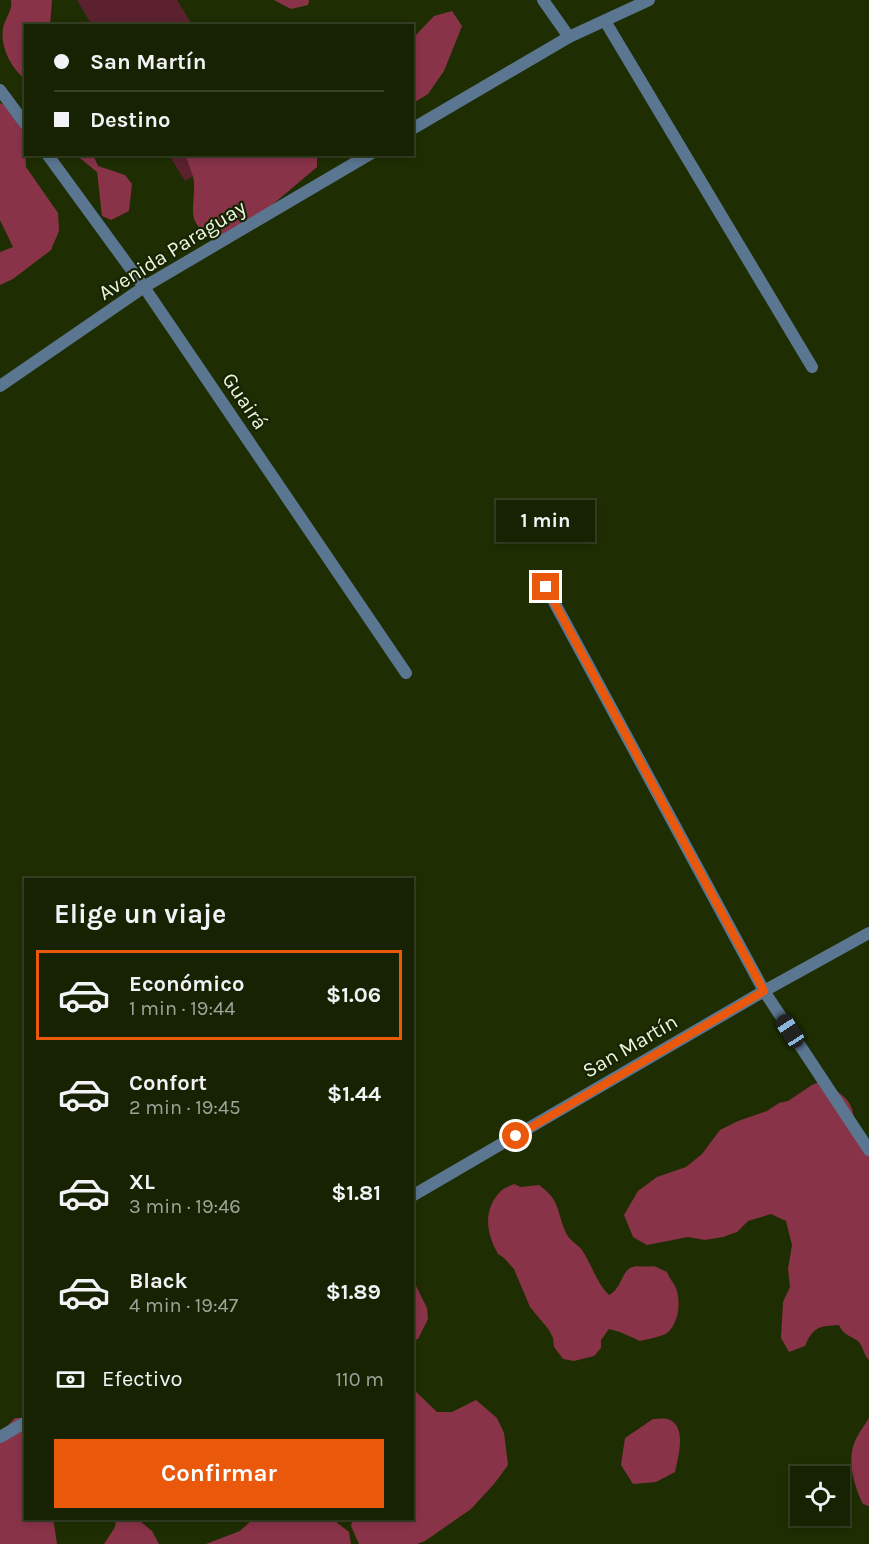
<!DOCTYPE html>
<html lang="es">
<head>
<meta charset="utf-8">
<style>
  :root { --surface:#162202; --page:#1f2a0c; --text:#f1f3f6; --muted:#9ea499; --line:#353f24; --accent:#ea580c }
  body { margin:0; font-family:Karla,sans-serif; background:var(--page); color:var(--text); height:100vh; display:flex; flex-direction:column; font-size:22px; white-space:nowrap }
  * { box-sizing:border-box; margin:0 }
  p { font-size:20px; color:var(--muted) }
  .icon { flex:none; width:33px; height:33px; fill:none; stroke:currentColor; stroke-width:2; stroke-linecap:round; stroke-linejoin:round }
  .map { position:relative; flex:1; overflow:hidden }
  .panel { position:absolute; left:24px; top:878px; width:390px; height:642px; display:flex; flex-direction:column; background:var(--surface); border-radius:0px; box-shadow:0 3px 9px #0003,0 0 0 2px var(--line) }
  .panel>* { flex:none }
  .guide { position:absolute; left:24px; top:24px; width:390px; height:132px; border-radius:0px; box-shadow:0 3px 9px #0003,0 0 0 2px var(--line); display:grid; align-content:center; height:132px; padding:0 30px; background:var(--surface) }
  .tools { position:absolute; left:790px; top:1466px; display:grid; gap:12px }
  .tools a { display:grid; place-items:center; width:60px; height:60px; border-radius:0px; background:var(--surface); box-shadow:0 3px 9px #0003,0 0 0 2px var(--line); font-size:30px }
  .end { position:absolute; width:27px; height:27px; margin:-14px; border:8px solid #ea580c; background:#fff; box-shadow:0 0 0 3px #fff }
  .from { border-radius:50% }
  .bubble { position:absolute; height:42px; border-radius:0px; background:var(--surface); box-shadow:0 3px 9px #0003,0 0 0 2px var(--line); font-size:20px; font-weight:700; line-height:42px; text-align:center }
  .car { position:absolute; width:18px; height:36px; margin:-18px -9px; border-radius:8px; box-shadow:0 0 4px 2px #0007; background:linear-gradient(#222 24%,#8ab4d8 0 40%,#222 0 76%,#8ab4d8 0 86%,#222 0) }
  .guide b { display:flex; align-items:center; gap:21px; height:57px; font-size:22px }
  .guide b+b { border-top:2px solid var(--line) }
  .guide i { width:15px; height:15px; background:var(--text) }
  ul { padding:0; list-style:none }
  li { display:flex; align-items:center; gap:18px; height:90px; margin:0 12px 9px; padding:0 18px; border:3px solid transparent; border-radius:0px }
  li div { flex:1 }
  li b { display:block; font-size:22px }
  li em { font-style:normal; font-weight:700 }
  li.active { border-color:var(--accent) }
  li>.icon { width:54px; height:54px; stroke-width:1.5 }
  h2 { padding:0 30px; font-size:27px; line-height:72px }
  .pay { display:flex; align-items:center; gap:15px; height:66px; padding:0 30px; font-size:22px }
  .pay p { margin-inline-start:auto }
  .button { display:flex; gap:12px; margin-top:auto; padding:12px 30px }
  .button a { flex:1; height:69px; border-radius:0px; background:var(--accent); color:#fff; font-size:24px; font-weight:700; line-height:69px; text-align:center }
  .map>svg:first-child { display:block }
</style>
</head>
<body>
<div class="map">
<svg width="869" height="1544" viewBox="0 0 869 1544">
  <rect width="100%" height="100%" fill="#1e2e02"/>
  <g fill="#5c212f">
    <path d="M77 0H177L192 25H92Z"/>
    <path d="M169 155H227L185 181Z"/>
  </g>
  <g fill="#893349">
    <path d="M11 0H52L50 25 26 26 25 79C11 68 0 47 3 28 5 18 13 10 11 0Z"/>
    <path d="M274 0H309L308 5 291 9Z"/>
    <path d="M452 11 462 26 444 71 428 94 413 103V38L434 16Z"/>
    <path d="M0 103 18 111 23 119 26 167 58 213 59 231 51 250 13 279 0 285V252L13 247 0 220Z"/>
    <path d="M76 155H93L98 166 125 175 132 184 129 211 111 220 102 216 97 172Z"/>
    <path d="M185 155H317V167L253 221 217 240C184 222 195 214 194 182 193 173 188 163 185 155Z"/>
    <path d="M819 1082C840 1092 855 1099 854 1125L869 1140V1360C864 1355 863 1347 859 1342 851 1335 843 1336 839 1325 819 1326 813 1327 805 1346L789 1352 781 1338 783 1302 790 1287 788 1269 792 1245 786 1221 771 1214 748 1221 737 1232 723 1237 705 1240 688 1237 647 1245 633 1237 624 1215 638 1191 657 1177 686 1167 702 1154 720 1130 738 1121 767 1111 779 1103 788 1101 812 1085Z"/>
    <path d="M514 1184 521 1187 539 1185C561 1201 556 1210 566 1233 569 1240 577 1244 582 1250 592 1265 596 1282 609 1295 621 1289 621 1274 630 1268 636 1264 646 1268 654 1266L667 1272C669 1278 674 1283 676 1288 681 1302 679 1323 667 1333 660 1337 648 1339 640 1341L620 1332 609 1329 601 1340V1348L594 1356 574 1361 563 1359 554 1347 553 1338 549 1330 530 1307 514 1269 504 1258 498 1254C496 1249 493 1246 492 1241 485 1224 487 1204 501 1191 504 1188 510 1186 514 1184Z"/>
    <path d="M412 1278 427 1308 428 1319 418 1339 413 1340Z"/>
    <path d="M413 1389 437 1412H452L476 1400 497 1418 504 1433 508 1465 494 1484 471 1509 425 1541 417 1544H359L351 1526 353 1518H412Z"/>
    <path d="M15 1418H25L26 1518H53L57 1544H0V1433Z"/>
    <path d="M869 1418V1506L863 1504C854 1486 846 1458 856 1439 859 1432 865 1425 869 1418Z"/>
    <path d="M653 1419C657 1419 663 1418 667 1419 688 1424 678 1458 675 1472L656 1482 633 1484 621 1465 625 1438Z"/>
    <path d="M116 1518H136L152 1531 159 1544H104L115 1527Z"/>
    <path d="M254 1518H331L349 1532 351 1544H206L240 1531Z"/>
  </g>
  <g fill="none" stroke-linecap="round" stroke-linejoin="round">
    <g stroke="#5a7691" stroke-width="12">
      <path d="M543 0 569 37"/>
      <path d="M605 21 812 367"/>
      <path d="M0 90 26 125"/>
      <path d="M47 154 144 287 406 673"/>
      <path d="M546 587 764 991 869 1150"/>
      <path d="M412 1196 764 991 869 933"/>
      <path d="M0 1437 26 1422"/>
    </g>
    <g stroke="#5a7691" stroke-width="12">
      <path d="M412 129 569 37 649 0"/>
      <path d="M0 386 144 287 370 154"/>
    </g>
  </g>
  <g fill="none" stroke-linecap="round" stroke-linejoin="round">
    <path stroke="#ea580c" stroke-width="8" d="M516 1136 764 991 546 587"/>
  </g>
  <g text-anchor="middle" dominant-baseline="central" stroke-width="4.5" stroke-linejoin="round" paint-order="stroke">
    <g font-size="21" fill="#eaf6dd" stroke="#172303">
      <text transform="translate(172 250) rotate(-32)">Avenida Paraguay</text>
      <text transform="translate(245 401) rotate(56)">Guairá</text>
      <text transform="translate(630 1046) rotate(-30)">San Martín</text>
    </g>
  </g>
</svg>
<div class="tools">
<a><svg class="icon" aria-label="locate" viewBox="0 0 24 24"><circle cx="12" cy="12" r="6"/><path d="M12 2v4M12 18v4M2 12h4M18 12h4"/></svg></a>
</div>
<i class="end from" style="left:516px;top:1136px"></i>
<i class="end" style="left:546px;top:587px"></i>
<div class="bubble" style="left:496px;top:500px;width:99px">1 min</div>
<i class="car" style="left:790px;top:1031px;rotate:327deg"></i>
<div class="guide">
<b><i class="from"></i>San Martín</b>
<b><i></i>Destino</b>
</div>
<section class="panel">
<h2>Elige un viaje</h2>
<ul>
<li class="active"><svg class="icon" aria-label="car" viewBox="0 0 24 24"><path d="M5 17H2v-5l4-1 3-4h7l3 4 3 1v5h-3M9 17h6M6 11h13"/><circle cx="7" cy="17" r="2"/><circle cx="17" cy="17" r="2"/></svg><div><b>Económico</b><p>1 min · 19:44</p></div><em>$1.06</em></li>
<li><svg class="icon" aria-label="car" viewBox="0 0 24 24"><path d="M5 17H2v-5l4-1 3-4h7l3 4 3 1v5h-3M9 17h6M6 11h13"/><circle cx="7" cy="17" r="2"/><circle cx="17" cy="17" r="2"/></svg><div><b>Confort</b><p>2 min · 19:45</p></div><em>$1.44</em></li>
<li><svg class="icon" aria-label="car" viewBox="0 0 24 24"><path d="M5 17H2v-5l4-1 3-4h7l3 4 3 1v5h-3M9 17h6M6 11h13"/><circle cx="7" cy="17" r="2"/><circle cx="17" cy="17" r="2"/></svg><div><b>XL</b><p>3 min · 19:46</p></div><em>$1.81</em></li>
<li><svg class="icon" aria-label="car" viewBox="0 0 24 24"><path d="M5 17H2v-5l4-1 3-4h7l3 4 3 1v5h-3M9 17h6M6 11h13"/><circle cx="7" cy="17" r="2"/><circle cx="17" cy="17" r="2"/></svg><div><b>Black</b><p>4 min · 19:47</p></div><em>$1.89</em></li>
</ul>
<div class="pay"><svg class="icon" aria-label="cash" viewBox="0 0 24 24"><path d="M3 7h18v10H3z"/><circle cx="12" cy="12" r="2"/></svg>Efectivo<p>110 m</p></div>
<div class="button"><a>Confirmar</a></div>
</section>
</div>
</body>
</html>
